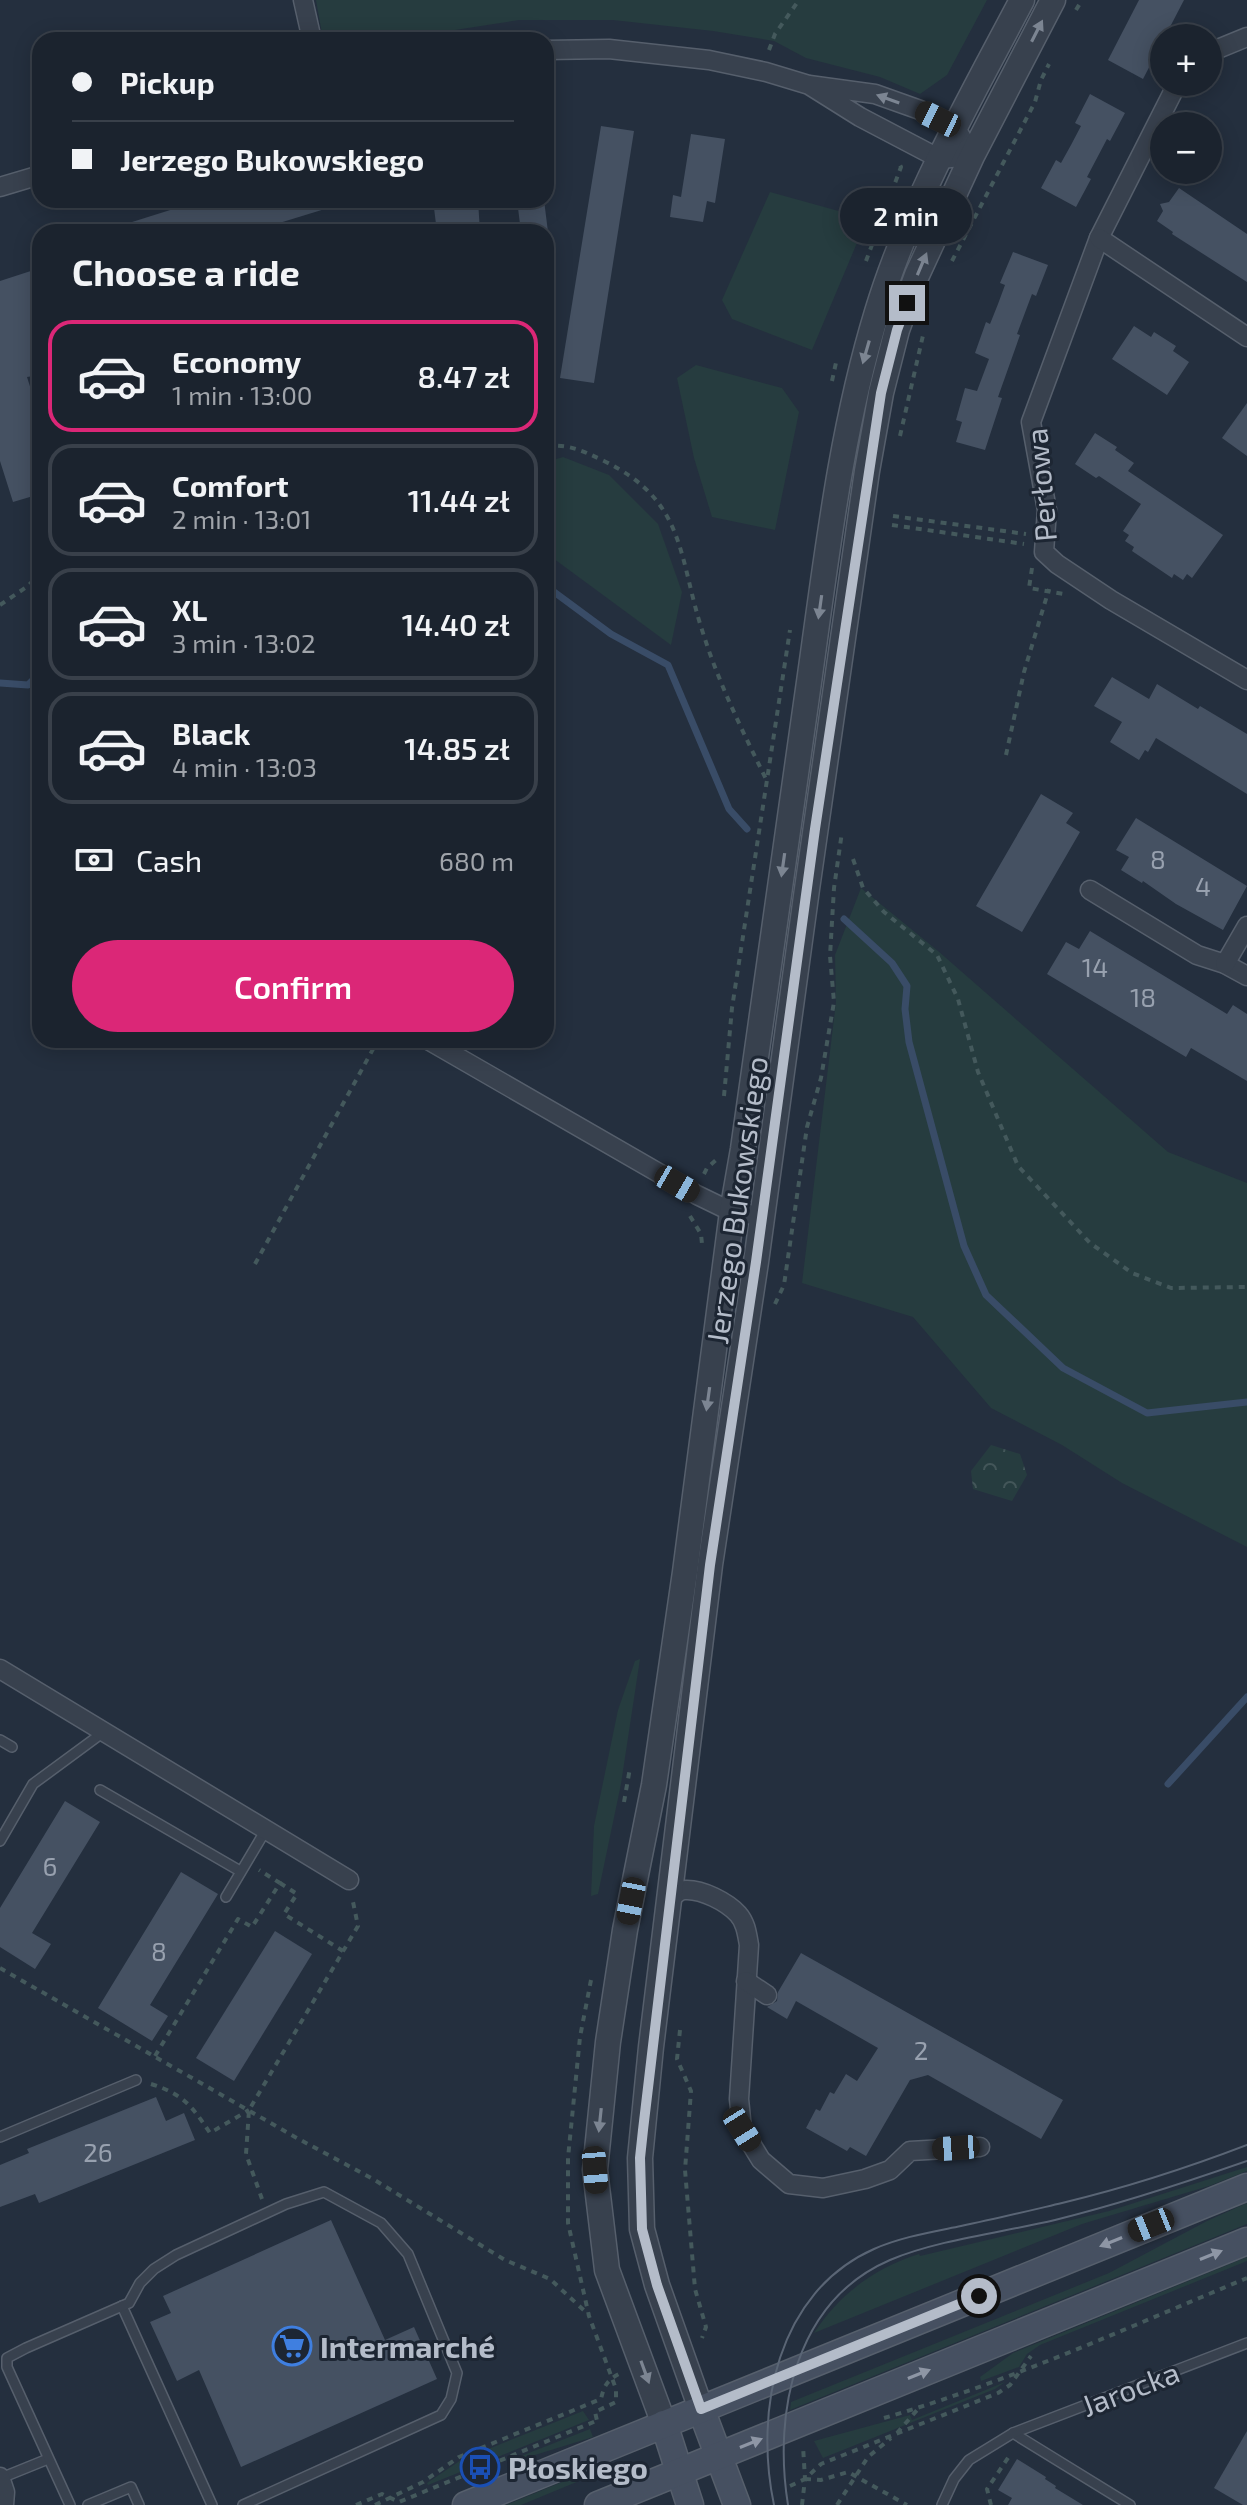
<!DOCTYPE html>
<html lang="en">
<head>
<meta charset="utf-8">
<style>
  :root { --surface:#1b232e; --page:#282f3a; --text:#f1f3f6; --muted:#a0a4aa; --line:#39404a; --accent:#db2777 }
  body { margin:0; font-family:"Exo 2",sans-serif; background:var(--page); color:var(--text); height:100vh; display:flex; flex-direction:column; font-size:30px; white-space:nowrap }
  * { box-sizing:border-box; margin:0 }
  p { font-size:26px; color:var(--muted) }
  .icon { flex:none; width:44px; height:44px; fill:none; stroke:currentColor; stroke-width:2; stroke-linecap:round; stroke-linejoin:round }
  .map { position:relative; flex:1; overflow:hidden }
  .drawer { position:absolute; left:32px; top:224px; width:522px; height:824px; display:flex; flex-direction:column; background:var(--surface); border-radius:24px; box-shadow:0 4px 20px #0003,0 0 0 2px var(--line) }
  .drawer>* { flex:none }
  .banner { position:absolute; left:32px; top:32px; width:522px; height:176px; border-radius:24px; box-shadow:0 4px 20px #0003,0 0 0 2px var(--line); display:grid; align-content:center; height:176px; padding:0 40px; background:var(--surface) }
  .tools { position:absolute; left:1150px; top:24px; display:grid; gap:16px }
  .tools a { display:grid; place-items:center; width:72px; height:72px; border-radius:50%; background:var(--surface); box-shadow:0 4px 20px #0003,0 0 0 2px var(--line); font-size:40px }
  .end { position:absolute; width:36px; height:36px; margin:-18px; border:10px solid #b4bcc9; background:#111; box-shadow:0 0 0 4px #111 }
  .from { border-radius:50% }
  .bubble { position:absolute; height:56px; border-radius:28px; background:var(--surface); box-shadow:0 4px 20px #0003,0 0 0 2px var(--line); font-size:26px; font-weight:600; line-height:56px; text-align:center }
  .car { position:absolute; width:24px; height:48px; margin:-24px -12px; border-radius:10px; box-shadow:0 0 6px 2px #0007; background:linear-gradient(#222 24%,#8ab4d8 0 40%,#222 0 76%,#8ab4d8 0 86%,#222 0) }
  .banner b { display:flex; align-items:center; gap:28px; height:76px; font-size:30px }
  .banner b+b { border-top:2px solid var(--line) }
  .banner i { width:20px; height:20px; background:var(--text) }
  ul { padding:0; list-style:none }
  li { display:flex; align-items:center; gap:24px; height:112px; margin:0 16px 12px; padding:0 24px; border:4px solid var(--line); border-radius:24px }
  li div { flex:1 }
  li b { display:block; font-size:30px }
  li em { font-style:normal; font-weight:600 }
  li.selected { border-color:var(--accent) }
  li>.icon { width:72px; height:72px; stroke-width:1.5 }
  h2 { padding:0 40px; font-size:36px; line-height:96px }
  .pay { display:flex; align-items:center; gap:20px; height:88px; padding:0 40px; font-size:30px }
  .pay p { margin-inline-start:auto }
  .primary-button { display:flex; gap:16px; margin-top:auto; padding:16px 40px }
  .primary-button a { flex:1; height:92px; border-radius:48px; background:var(--accent); color:#fff; font-size:32px; font-weight:600; line-height:92px; text-align:center }
  .map>svg:first-child { display:block }
</style>
</head>
<body>
<div class="map">
<svg width="1247" height="2505" viewBox="0 0 1247 2505">
  <defs>
    <pattern id="forest-crowns" width="20" height="18" patternUnits="userSpaceOnUse" patternTransform="scale(2)"><rect width="20" height="18" fill="#263c3f"/><path d="M2 6a3 3 0 1 1 6 0M12 15a3 3 0 1 1 6 0" fill="none" stroke="#435659"/></pattern>
  </defs>
  <rect width="100%" height="100%" fill="#242f3e"/>
  <g fill="#263c3f">
    <path d="M316 0H987L947 75 920 94 880 77 806 58 774 41 713 31 613 20H519L390 40H331L322 34Z"/>
    <path d="M770 192 853 215 862 231 812 350 732 319 722 300Z"/>
    <path d="M696 365 782 388 799 412 775 530 712 517 694 458 677 378Z"/>
    <path d="M563 457 609 475 658 524 682 592 671 645 546 553V462Z"/>
    <path d="M861 888 938 951 1168 1152 1247 1183V1547L1122 1483 1062 1445 991 1408 913 1317 802 1283 836 1002 835 955Z"/>
    <path d="M640 1659 621 1784 598 1894 591 1896 594 1826 618 1710 635 1661Z"/>
    <path d="M1247 2167V2171L1209 2186 1082 2224 814 2333C840 2294 874 2268 919 2254L920 2256 1109 2211Z"/>
    <path d="M1247 2203V2224L790 2410 791 2402 1109 2273 1207 2221Z"/>
    <path d="M1247 2257V2261L1040 2345 1027 2354 1019 2367 981 2381 980 2377 1013 2353Z"/>
    <path d="M1005 2382 995 2389 823 2458 814 2441 910 2415 912 2420Z"/>
    <path d="M583 2411 589 2420 428 2485 427 2483 461 2460Z"/>
    <path d="M590 2429 593 2437 522 2459 521 2456Z"/>
    <path d="M606 2464 608 2469 521 2505H506Z"/>
  </g>
  <path fill="url(#forest-crowns)" d="M991 1445 1020 1454 1027 1475 1012 1501 973 1489 971 1471Z"/>
  <g fill="none" stroke-linecap="round" stroke-linejoin="round">
    <g stroke="#394c67" stroke-width="7">
      <path d="M546 586 611 634 668 665 729 809 747 829"/>
      <path d="M0 683 28 685 40 673"/>
      <path d="M844 919 892 963 907 986 905 1009 909 1042 964 1246 986 1295 1063 1368 1147 1413 1247 1402"/>
      <path d="M1168 1784 1247 1697"/>
    </g>
  </g>
  <g fill="#455162">
    <path d="M1139 0H1184L1143 79 1108 60Z"/>
    <path d="M1090 94 1125 113 1110 141 1107 139 1087 177 1091 179 1076 207 1041 188 1056 160 1061 163 1071 145 1081 126 1075 123Z"/>
    <path d="M601 126 634 131 594 383 560 378Z"/>
    <path d="M691 134 725 139 715 203 707 201 703 222 670 217 673 195 681 197Z"/>
    <path d="M1179 188 1247 234V282L1172 234 1173 232 1157 221 1163 211 1160 204 1169 202Z"/>
    <path d="M202 200H338V205L250 232H114L113 228Z"/>
    <path d="M433 200H478L480 232H437Z"/>
    <path d="M517 200H544L548 232H521Z"/>
    <path d="M1013 252 1048 265 1036 296 1032 294 1017 334 1020 335 998 397 1002 398 985 450 956 442 962 422 956 420 965 388 977 391 989 359 975 353 986 322 990 324 998 304 1005 285 1000 283Z"/>
    <path d="M40 268V375L27 377 40 418V494L13 502 0 461V281Z"/>
    <path d="M1134 326 1151 337 1154 332 1176 346 1173 351 1189 362 1167 395 1112 359Z"/>
    <path d="M1247 403V456L1222 438Z"/>
    <path d="M1095 433 1117 447 1115 450 1134 463 1128 471 1223 535 1192 578 1187 574 1183 580 1174 574 1172 578 1132 551 1134 547 1125 541 1129 535 1123 531 1141 504 1099 476 1096 478 1075 464Z"/>
    <path d="M1112 677 1149 699 1157 684 1198 709 1200 706 1247 734V794L1156 738 1148 752 1145 750 1139 760 1110 742 1122 722 1094 706Z"/>
    <path d="M1041 794 1073 813 1066 823 1080 832 1022 932 976 906Z"/>
    <path d="M1136 818 1247 886 1223 930 1176 904 1143 881 1142 883 1121 870 1129 857 1116 850Z"/>
    <path d="M1090 931 1227 1014 1233 1005 1247 1014V1081L1191 1048 1186 1057 1047 974 1066 942 1079 949Z"/>
    <path d="M65 1801 100 1822 32 1933 51 1944 35 1969 0 1947V1908Z"/>
    <path d="M181 1872 218 1894 150 2005 168 2016 152 2041 98 2008Z"/>
    <path d="M275 1931 312 1954 234 2081 196 2058Z"/>
    <path d="M801 1953 1063 2100 1041 2139 928 2075 910 2080 866 2156 850 2147 847 2151 806 2128 816 2109 820 2111 830 2092 834 2094 846 2074 857 2081 878 2048 796 2001 787 2019 767 2007 777 2001 778 1992Z"/>
    <path d="M156 2097 166 2121 184 2113 195 2140 39 2203 35 2194 0 2207V2165L29 2153 27 2149Z"/>
    <path d="M331 2220 385 2340 414 2327 437 2379 241 2467 199 2370 177 2381 150 2322 171 2313 163 2296Z"/>
    <path d="M1247 2431V2505H1243L1214 2488Z"/>
    <path d="M1017 2459 1046 2477 1045 2479 1056 2486 1055 2488 1083 2505H1008L1012 2498 998 2490Z"/>
  </g>
  <g fill="none" stroke-linecap="round" stroke-linejoin="round">
    <g stroke="#565f6c" stroke-width="12">
      <g id="service">
        <path d="M0 1740 12 1747"/>
        <path d="M100 1790 240 1871"/>
        <path d="M0 1841 33 1784 105 1731"/>
        <path d="M226 1897 267 1828"/>
        <path d="M0 2137 136 2080"/>
        <path d="M122 2306 212 2505"/>
        <path d="M1013 2433 1130 2505"/>
        <path d="M1 2478 48 2459"/>
        <path d="M70 2505 7 2367V2358L26 2348 129 2303 140 2283 154 2269 176 2255 286 2204 324 2192 381 2223 408 2254 457 2373 451 2399 441 2415 243 2505"/>
        <path d="M88 2505 131 2487 139 2505"/>
        <path d="M942 2505 954 2479 969 2460 1013 2433 1247 2343"/>
      </g>
    </g>
    <g stroke="#565f6c" stroke-width="21">
      <g id="minor">
        <path d="M303 0 312 40"/>
        <path d="M546 50 609 49 709 60 766 72 809 85 875 94 920 110 956 128 972 156 940 159 860 117 809 85"/>
        <path d="M1208 53 1247 37"/>
        <path d="M1178 82 1099 238 1031 422 1047 510 1044 552 1057 564 1111 600 1247 680"/>
        <path d="M0 187 40 175"/>
        <path d="M1099 238 1247 337"/>
        <path d="M1090 890 1197 955 1225 964 1247 976"/>
        <path d="M1225 964 1247 926"/>
        <path d="M428 1040 697 1195 732 1212 762 1216"/>
        <path d="M0 1669 349 1880"/>
        <path d="M669 1900C674 1896 678 1890 685 1890 702 1889 727 1902 738 1914 746 1923 747 1934 749 1945L739 2099 742 2129 761 2160 789 2184 823 2188 865 2179 890 2170 910 2151 980 2147"/>
        <path d="M746 1981 767 1995"/>
        <path d="M0 2477 5 2492 4 2505"/>
      </g>
    </g>
    <g stroke="#565f6c" stroke-width="27">
      <g id="tertiary">
        <path d="M701 2409 657 2285 642 2229 640 2158 651 2047 710 1565 756 1262 807 889 867 471 881 393 897 330 917 275 972 156 1053 0"/>
        <path d="M664 2424 607 2270 595 2170 608 2042 625 1930 654 1785 685 1572 732 1212 743 1149C765 991 788 833 810 675 827 554 841 430 877 312 910 203 969 101 1022 0"/>
      </g>
    </g>
    <g stroke="#565f6c" stroke-width="29">
      <g id="secondary">
        <path d="M701 2409 737 2505"/>
        <path d="M664 2424 690 2505"/>
        <path d="M466 2505 1247 2187"/>
        <path d="M598 2505 1247 2241"/>
      </g>
    </g>
    <g stroke="#44595c" stroke-width="4" stroke-dasharray="6 6" stroke-linecap="butt">
      <path d="M1076 10 1082 0"/>
      <path d="M769 50 775 34 799 0"/>
      <path d="M866 261 901 167 898 161"/>
      <path d="M952 261 1035 102 1041 80 1049 64"/>
      <path d="M832 381 837 358"/>
      <path d="M900 436 924 331"/>
      <path d="M546 446C570 444 583 451 604 461 687 501 678 558 703 633 719 684 743 732 766 779"/>
      <path d="M893 516 1026 534"/>
      <path d="M892 525 1024 544"/>
      <path d="M1032 568 1029 588 1064 594"/>
      <path d="M0 605 28 586 40 573"/>
      <path d="M1006 755 1024 672 1049 589"/>
      <path d="M853 859 863 888 884 912 937 955 958 999 978 1072 1018 1166 1090 1243 1132 1273 1171 1288 1247 1287"/>
      <path d="M724 1096 732 1008 790 630"/>
      <path d="M704 1174 707 1168 716 1160"/>
      <path d="M690 1216 701 1234 702 1244"/>
      <path d="M255 1264 378 1040"/>
      <path d="M775 1304 784 1285 807 1127 821 1078 834 1002 830 956 834 888 842 832"/>
      <path d="M624 1802 630 1768"/>
      <path d="M280 1883 297 1894 284 1914 343 1951"/>
      <path d="M0 1968 295 2137 373 2179 505 2260 550 2279 589 2315"/>
      <path d="M591 1980 580 2037 568 2158V2223L589 2316 616 2389V2402L595 2412 598 2425"/>
      <path d="M680 2030 677 2059 691 2091 685 2170 695 2289 706 2327 702 2338"/>
      <path d="M155 2056 238 1919 252 1927 280 1883 259 1870"/>
      <path d="M151 2084C183 2094 192 2106 210 2133L249 2110"/>
      <path d="M262 2199 246 2154 249 2110 358 1926 352 1897"/>
      <path d="M884 2418C1008 2382 1127 2328 1247 2278"/>
      <path d="M897 2433 918 2409"/>
      <path d="M805 2479 821 2480 848 2472 907 2505"/>
      <path d="M790 2486 805 2479 821 2464 998 2393 1010 2385 1031 2356"/>
      <path d="M356 2505 382 2494 399 2502 596 2421"/>
      <path d="M375 2505 423 2482 459 2457 601 2399C604 2385 608 2379 621 2373"/>
      <path d="M802 2505 805 2479 803 2446"/>
      <path d="M837 2505 868 2457 891 2438"/>
      <path d="M991 2505 987 2489 1010 2455"/>
    </g>
    <use href="#service" stroke="#38414e" stroke-width="9"/>
    <use href="#minor" stroke="#38414e" stroke-width="18"/>
    <use href="#tertiary" stroke="#38414e" stroke-width="24"/>
    <use href="#secondary" stroke="#465061" stroke-width="26"/>
    <g stroke="#5a6575" stroke-width="2">
      <path d="M774 2505C754 2410 777 2292 874 2249 901 2237 932 2232 961 2226 995 2219 1028 2211 1062 2203 1125 2188 1187 2168 1247 2145"/>
      <path d="M788 2505C773 2412 795 2301 890 2260 937 2240 1004 2232 1055 2220 1120 2204 1184 2183 1247 2161"/>
    </g>
  </g>
  <defs><path id="oneway-solid" d="M-6-.8H1V-3.2L6.5 0L1 3.2V.8H-6Z" transform="scale(2)"/></defs>
  <g fill="#7c8592">
    <use href="#oneway-solid" transform="translate(1037 31) rotate(-63)"/>
    <use href="#oneway-solid" transform="translate(888 99) rotate(-160)"/>
    <use href="#oneway-solid" transform="translate(922 264) rotate(-67)"/>
    <use href="#oneway-solid" transform="translate(866 352) rotate(106)"/>
    <use href="#oneway-solid" transform="translate(820 607) rotate(98)"/>
    <use href="#oneway-solid" transform="translate(783 865) rotate(98)"/>
    <use href="#oneway-solid" transform="translate(708 1399) rotate(98)"/>
    <use href="#oneway-solid" transform="translate(600 2120) rotate(96)"/>
    <use href="#oneway-solid" transform="translate(645 2372) rotate(70)"/>
  </g>
  <g fill="#8e96a5">
    <use href="#oneway-solid" transform="translate(1111 2242) rotate(158)"/>
    <use href="#oneway-solid" transform="translate(1211 2255) rotate(-22)"/>
    <use href="#oneway-solid" transform="translate(919 2374) rotate(-22)"/>
    <use href="#oneway-solid" transform="translate(751 2443) rotate(-22)"/>
  </g>
  <g fill="none" stroke-linecap="round" stroke-linejoin="round">
    <path stroke="#b4bcc9" stroke-width="10" d="M907 303 897 330 881 393 815 829 756 1262 710 1565 643 2130 640 2158 642 2229 657 2285 701 2409 979 2296"/>
  </g>
  <defs>
    <g id="supermarket-ring" transform="scale(2)"><circle r="9.5" fill="#1d2633" stroke="#3f7fe0" stroke-width="1.5"/><path d="M-6-5.5h2.5l.6 2H6L4.5 2H-2.5L-4.4-4H-6ZM-1.5 3.2a1.3 1.3 0 1 0 .1 0ZM3 3.2a1.3 1.3 0 1 0 .1 0Z" fill="#3f7fe0"/></g>
    <g id="bus-ring" transform="scale(2)"><circle r="9.5" fill="#1d2633" stroke="#1a4fb4" stroke-width="1.5"/><path d="M-5-6H5V4H4V6H2V4H-2V6H-4V4H-5ZM-3.5-4V0h7V-4ZM-3.5 1.2v1.5H-2V1.2ZM2 1.2v1.5H3.5V1.2Z" fill="#1a4fb4"/></g>
  </defs>
  <g fill-rule="evenodd">
    <use href="#supermarket-ring" x="292" y="2346"/>
    <use href="#bus-ring" x="480" y="2467"/>
  </g>
  <g text-anchor="middle" dominant-baseline="central" stroke-width="6" stroke-linejoin="round" paint-order="stroke">
    <g font-size="26" fill="#98a1af">
      <text x="1158" y="858">8</text>
      <text x="1203" y="885">4</text>
      <text x="1095" y="966">14</text>
      <text x="1143" y="996">18</text>
      <text x="50" y="1865">6</text>
      <text x="159" y="1950">8</text>
      <text x="921" y="2049">2</text>
      <text x="98" y="2151">26</text>
    </g>
    <g font-size="30" fill="#b4bcc9" stroke="#1d2633">
      <text transform="translate(1040 485) rotate(-95)">Perłowa</text>
      <text transform="translate(736 1200) rotate(-82)">Jerzego Bukowskiego</text>
      <text transform="translate(1130 2388) rotate(-21)">Jarocka</text>
    </g>
    <g font-size="30" font-weight="bold" fill="#b4bcc9" stroke="#1d2633" text-anchor="start">
      <text x="320" y="2346">Intermarché</text>
      <text x="508" y="2467">Płoskiego</text>
    </g>
  </g>
</svg>
<div class="tools">
<a>+</a>
<a>−</a>
</div>
<i class="end from" style="left:979px;top:2296px"></i>
<i class="end" style="left:907px;top:303px"></i>
<div class="bubble" style="left:840px;top:188px;width:132px">2 min</div>
<i class="car" style="left:938px;top:119px;rotate:296deg"></i>
<i class="car" style="left:677px;top:1184px;rotate:120deg"></i>
<i class="car" style="left:631px;top:1901px;rotate:191deg"></i>
<i class="car" style="left:742px;top:2129px;rotate:148deg"></i>
<i class="car" style="left:956px;top:2148px;rotate:266deg"></i>
<i class="car" style="left:595px;top:2170px;rotate:175deg"></i>
<i class="car" style="left:1151px;top:2225px;rotate:248deg"></i>
<div class="banner">
<b><i class="from"></i>Pickup</b>
<b><i></i>Jerzego Bukowskiego</b>
</div>
<section class="drawer">
<h2>Choose a ride</h2>
<ul>
<li class="selected"><svg class="icon" aria-label="car" viewBox="0 0 24 24"><path d="M5 17H2v-5l4-1 3-4h7l3 4 3 1v5h-3M9 17h6M6 11h13"/><circle cx="7" cy="17" r="2"/><circle cx="17" cy="17" r="2"/></svg><div><b>Economy</b><p>1 min · 13:00</p></div><em>8.47 zł</em></li>
<li><svg class="icon" aria-label="car" viewBox="0 0 24 24"><path d="M5 17H2v-5l4-1 3-4h7l3 4 3 1v5h-3M9 17h6M6 11h13"/><circle cx="7" cy="17" r="2"/><circle cx="17" cy="17" r="2"/></svg><div><b>Comfort</b><p>2 min · 13:01</p></div><em>11.44 zł</em></li>
<li><svg class="icon" aria-label="car" viewBox="0 0 24 24"><path d="M5 17H2v-5l4-1 3-4h7l3 4 3 1v5h-3M9 17h6M6 11h13"/><circle cx="7" cy="17" r="2"/><circle cx="17" cy="17" r="2"/></svg><div><b>XL</b><p>3 min · 13:02</p></div><em>14.40 zł</em></li>
<li><svg class="icon" aria-label="car" viewBox="0 0 24 24"><path d="M5 17H2v-5l4-1 3-4h7l3 4 3 1v5h-3M9 17h6M6 11h13"/><circle cx="7" cy="17" r="2"/><circle cx="17" cy="17" r="2"/></svg><div><b>Black</b><p>4 min · 13:03</p></div><em>14.85 zł</em></li>
</ul>
<div class="pay"><svg class="icon" aria-label="cash" viewBox="0 0 24 24"><path d="M3 7h18v10H3z"/><circle cx="12" cy="12" r="2"/></svg>Cash<p>680 m</p></div>
<div class="primary-button"><a>Confirm</a></div>
</section>
</div>
</body>
</html>
